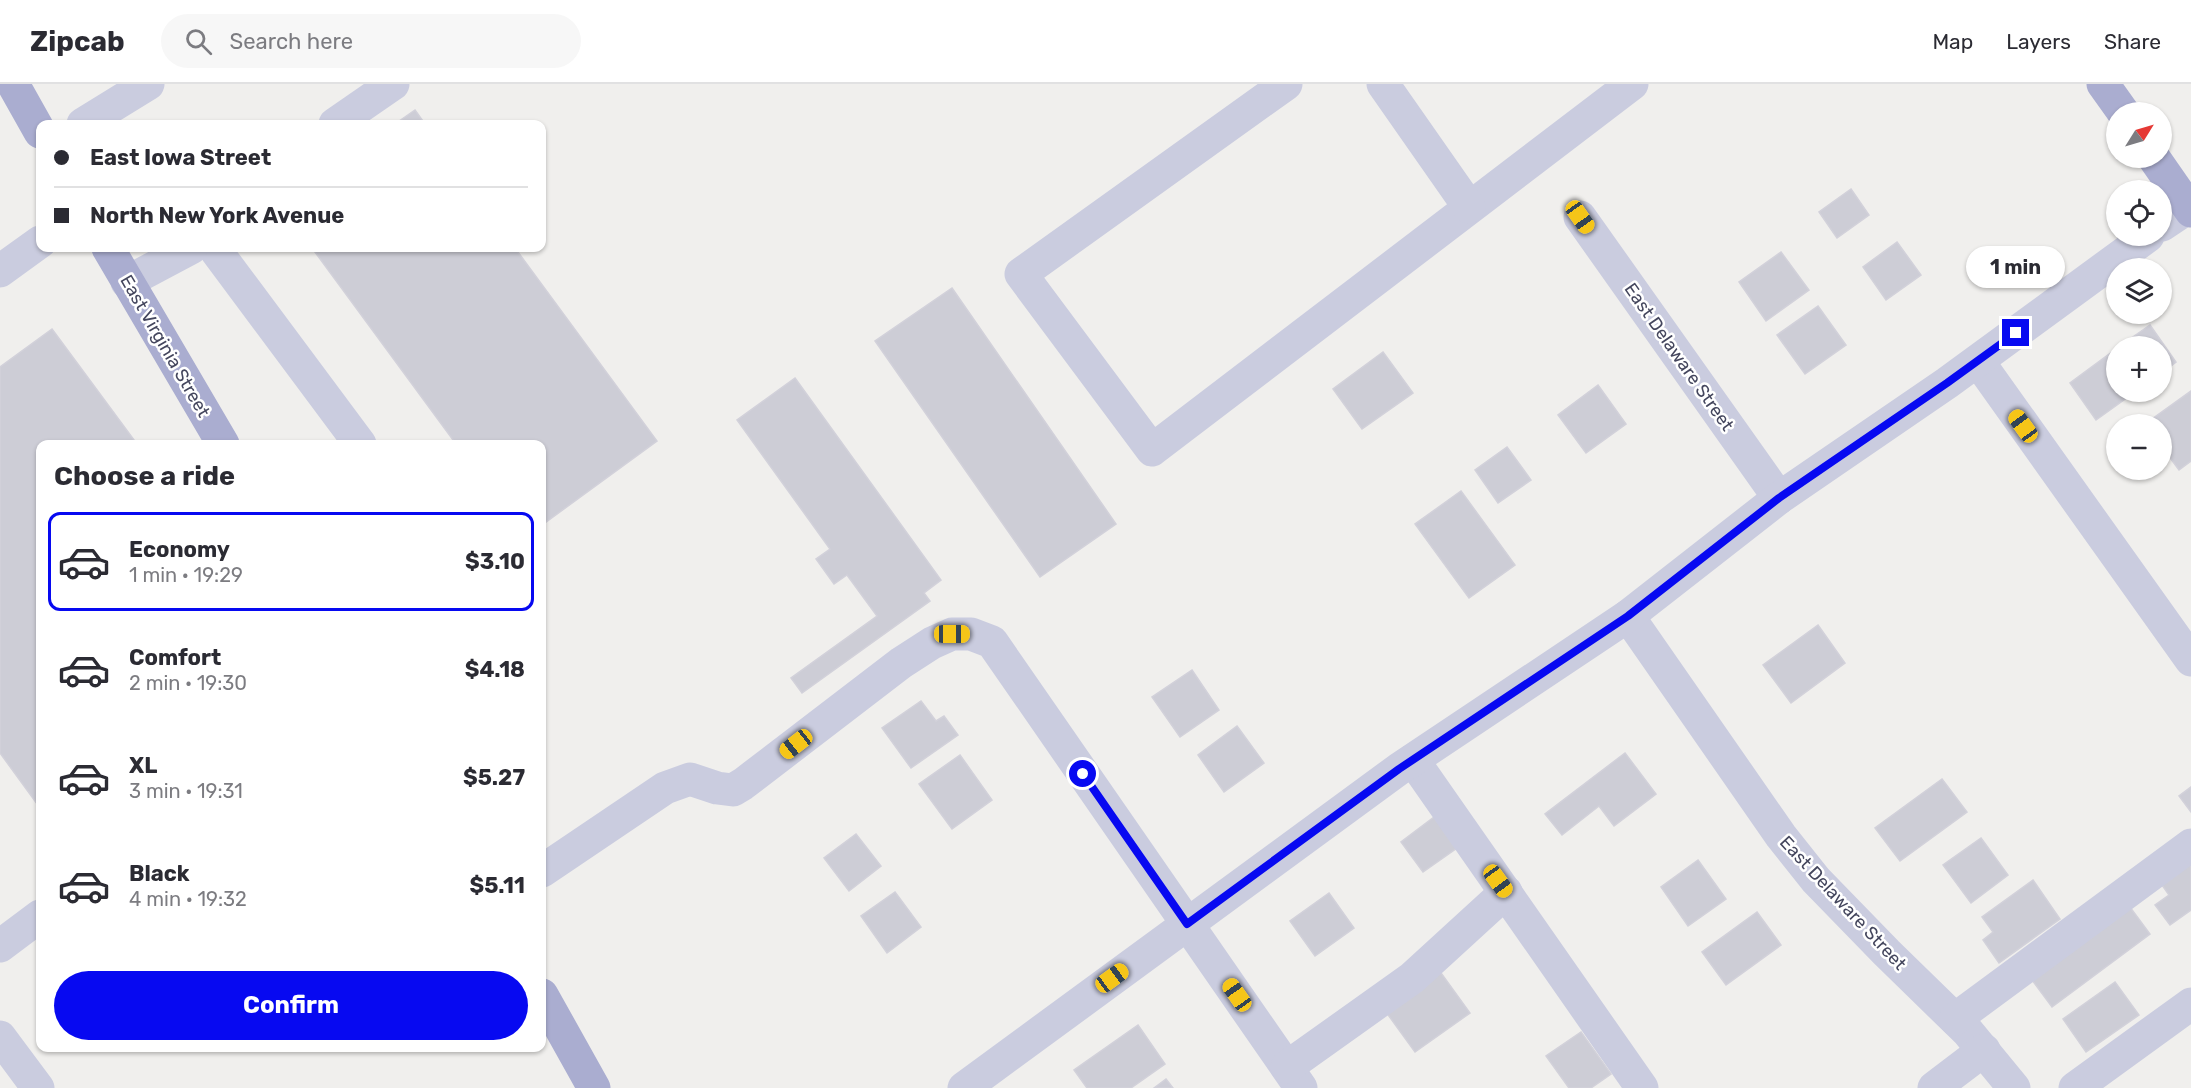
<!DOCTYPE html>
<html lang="en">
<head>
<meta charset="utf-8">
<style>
  :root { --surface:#fff; --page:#f7f7f7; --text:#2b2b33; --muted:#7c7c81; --line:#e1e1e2; --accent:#0709f1 }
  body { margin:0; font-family:Rubik,sans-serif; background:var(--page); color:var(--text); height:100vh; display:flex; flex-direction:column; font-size:22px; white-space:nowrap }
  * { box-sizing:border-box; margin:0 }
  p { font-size:20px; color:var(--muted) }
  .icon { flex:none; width:33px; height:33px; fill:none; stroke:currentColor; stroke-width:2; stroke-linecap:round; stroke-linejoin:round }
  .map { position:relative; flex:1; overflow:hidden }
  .details { position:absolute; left:36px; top:356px; width:510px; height:612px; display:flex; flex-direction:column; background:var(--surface); border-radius:12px; box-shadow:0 2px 4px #0004 }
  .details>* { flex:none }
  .guide { position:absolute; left:36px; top:36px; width:510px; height:132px; border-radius:12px; box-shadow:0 2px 4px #0004; display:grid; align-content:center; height:132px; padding:0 18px; background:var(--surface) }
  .needle { width:39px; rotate:53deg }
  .buttons { position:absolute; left:2106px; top:18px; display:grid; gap:12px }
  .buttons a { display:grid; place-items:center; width:66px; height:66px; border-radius:50%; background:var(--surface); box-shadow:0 2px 4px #0004; font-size:30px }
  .end { position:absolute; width:27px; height:27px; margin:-14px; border:8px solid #0709f1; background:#fff; box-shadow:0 0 0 3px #fff }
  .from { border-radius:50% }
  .bubble { position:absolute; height:42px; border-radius:21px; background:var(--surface); box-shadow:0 2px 4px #0004; font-size:20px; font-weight:700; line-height:42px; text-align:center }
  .car { position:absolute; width:18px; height:36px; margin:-18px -9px; border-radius:8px; box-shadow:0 0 4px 2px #0007; background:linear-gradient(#f5c518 24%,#345 0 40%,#f5c518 0 76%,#345 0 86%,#f5c518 0) }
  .guide b { display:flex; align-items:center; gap:21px; height:57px; font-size:22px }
  .guide b+b { border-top:2px solid var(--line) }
  .guide i { width:15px; height:15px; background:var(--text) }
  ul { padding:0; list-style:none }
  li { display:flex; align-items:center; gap:18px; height:99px; margin:0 12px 9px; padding:0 6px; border:3px solid transparent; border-radius:12px }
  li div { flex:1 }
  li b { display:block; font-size:22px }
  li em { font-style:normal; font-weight:700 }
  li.selected { border-color:var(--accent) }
  li>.icon { width:54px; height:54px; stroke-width:1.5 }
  h2 { padding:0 18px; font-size:27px; line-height:72px }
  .action { display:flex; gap:12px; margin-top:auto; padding:12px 18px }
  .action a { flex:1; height:69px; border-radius:36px; background:var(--accent); color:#fff; font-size:24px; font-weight:700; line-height:69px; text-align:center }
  header { display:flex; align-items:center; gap:36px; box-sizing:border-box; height:84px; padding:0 30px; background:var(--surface); border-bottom:2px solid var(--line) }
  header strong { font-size:28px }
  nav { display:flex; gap:33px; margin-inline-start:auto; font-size:21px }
  .search { width:420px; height:54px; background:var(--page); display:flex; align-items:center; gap:15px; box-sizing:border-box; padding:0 21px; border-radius:33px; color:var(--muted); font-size:22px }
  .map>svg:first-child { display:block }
</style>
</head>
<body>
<header>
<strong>Zipcab</strong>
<div class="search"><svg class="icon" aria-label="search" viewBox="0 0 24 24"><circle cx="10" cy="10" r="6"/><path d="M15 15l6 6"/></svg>Search here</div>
<nav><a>Map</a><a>Layers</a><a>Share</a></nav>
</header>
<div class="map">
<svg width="2191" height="1004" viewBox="0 0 2191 1004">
  <rect width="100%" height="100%" fill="#f0efed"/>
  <g fill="#cdcdd6" stroke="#d2d1da" stroke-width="1.5">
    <path d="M415 26 425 40H395Z"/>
    <path d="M1851 105 1869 131 1837 154 1819 128Z"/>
    <path d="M1897 158 1921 191 1886 216 1863 183Z"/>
    <path d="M312 164H515L657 357 542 441V360H456Z"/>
    <path d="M1781 168 1809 206 1766 237 1739 198Z"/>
    <path d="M952 204 1116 440 1040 493 875 257Z"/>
    <path d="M1818 222 1846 261 1805 290 1777 251Z"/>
    <path d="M2150 241 2176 278 2162 289V262H2120Z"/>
    <path d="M52 245 137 360H40V724L0 669V283Z"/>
    <path d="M2116 265V308H2135L2096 336 2070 299Z"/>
    <path d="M1383 268 1413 309 1362 345 1333 305Z"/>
    <path d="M795 294 941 496 924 509 930 517 802 609 791 594 877 532 847 491 834 500 816 475 830 465 737 336Z"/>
    <path d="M1598 301 1626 340 1586 369 1558 331Z"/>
    <path d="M2191 307V377L2179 386 2162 363V340H2145Z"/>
    <path d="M1507 363 1531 396 1498 419 1475 386Z"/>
    <path d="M1461 407 1515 481 1469 514 1415 440Z"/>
    <path d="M1818 541 1845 579 1791 619 1763 581Z"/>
    <path d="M1192 586 1219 626 1180 653 1152 613Z"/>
    <path d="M921 617 936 637 944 632 958 651 911 684 882 644Z"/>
    <path d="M1237 642 1264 679 1224 708 1198 671Z"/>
    <path d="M1625 669 1656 710 1614 742 1599 722 1562 751 1545 730Z"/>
    <path d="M960 671 992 716 952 745 919 700Z"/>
    <path d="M1942 695 1967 728 1900 777 1875 744Z"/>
    <path d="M2191 703V728L2179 712Z"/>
    <path d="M1434 733 1457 764 1423 788 1401 758Z"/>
    <path d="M856 750 881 782 849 807 824 774Z"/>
    <path d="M1981 754 2008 791 1971 819 1943 781Z"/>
    <path d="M2191 769V826L2170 841 2155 821 2169 811 2157 794Z"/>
    <path d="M1698 776 1726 815 1688 842 1661 803Z"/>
    <path d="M2033 796 2060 835 1999 879 1983 856 1993 848 1982 833Z"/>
    <path d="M895 808 921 843 887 869 861 832Z"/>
    <path d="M1329 809 1354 844 1315 872 1290 837Z"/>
    <path d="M2124 815 2150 850 2052 923 2026 888Z"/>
    <path d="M1757 828 1781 861 1726 901 1702 868Z"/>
    <path d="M1441 889 1470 929 1415 968 1386 928Z"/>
    <path d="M2115 898 2139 931 2086 968 2063 935Z"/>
    <path d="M1138 941 1165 980 1131 1004H1087L1074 986Z"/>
    <path d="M1581 948 1611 990 1591 1004H1569L1546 972Z"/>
    <path d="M1166 995 1173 1004H1154Z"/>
  </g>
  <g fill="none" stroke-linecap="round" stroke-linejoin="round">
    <g stroke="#caccdf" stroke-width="33">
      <path d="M1286 0 1021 190 1152 366 1632 0"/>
      <path d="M1383 0 1469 123"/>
      <path d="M83 40 148 0"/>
      <path d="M335 40 393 0"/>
      <path d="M1580 133 1779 414"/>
      <path d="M2162 141 2189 123"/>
      <path d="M214 164 360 360"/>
      <path d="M0 187 40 158"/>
      <path d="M127 198 191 164"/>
      <path d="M1978 277 2191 576"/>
      <path d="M1628 532 1781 752 1816 796 1887 869 1968 948 2014 1004"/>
      <path d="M1413 676 1642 1004"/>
      <path d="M542 787 665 704 690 695 717 704 733 706 743 700 901 579 932 559 952 550H971L992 558 1301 1004"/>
      <path d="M0 862 40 832"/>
      <path d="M1955 935 2191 761"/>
      <path d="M0 953 38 1004"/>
      <path d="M1287 983 1412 894 1506 808"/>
      <path d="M964 1004 1399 685 1628 532 1779 414 1947 299 2148 152"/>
      <path d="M1934 1004 1984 966"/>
      <path d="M2075 1004 2191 920"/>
    </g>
    <g stroke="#aaadd0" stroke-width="33">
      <path d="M13 0 40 48"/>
      <path d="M2103 0 2123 28"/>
      <path d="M2154 74 2191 127"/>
      <path d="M108 164 223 360"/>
      <path d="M542 911 594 1004"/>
    </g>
  </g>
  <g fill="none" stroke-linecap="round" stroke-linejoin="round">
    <path stroke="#0709f1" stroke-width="8" d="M1083 690 1187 840 1399 685 1628 532 1779 414 1947 299 2016 249"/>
  </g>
  <g text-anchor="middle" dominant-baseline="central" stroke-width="5" stroke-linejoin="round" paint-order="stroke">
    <g font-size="18" fill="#44465d" stroke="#fff">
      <text transform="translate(165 262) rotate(60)">East Virginia Street</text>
      <text transform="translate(1679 273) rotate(55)">East Delaware Street</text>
      <text transform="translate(1843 819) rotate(47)">East Delaware Street</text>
    </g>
  </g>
</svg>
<div class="buttons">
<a><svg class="needle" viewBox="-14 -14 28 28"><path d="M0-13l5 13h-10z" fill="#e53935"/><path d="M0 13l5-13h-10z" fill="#7c7c81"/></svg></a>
<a><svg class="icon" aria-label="locate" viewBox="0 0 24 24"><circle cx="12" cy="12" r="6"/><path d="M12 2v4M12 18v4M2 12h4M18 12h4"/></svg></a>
<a><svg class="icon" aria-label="layers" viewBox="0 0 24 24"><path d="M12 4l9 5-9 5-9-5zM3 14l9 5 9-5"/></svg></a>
<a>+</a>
<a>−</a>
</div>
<i class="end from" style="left:1083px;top:690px"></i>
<i class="end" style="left:2016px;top:249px"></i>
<div class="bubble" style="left:1966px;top:162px;width:99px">1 min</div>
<i class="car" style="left:1580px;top:133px;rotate:145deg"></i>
<i class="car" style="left:2023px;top:342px;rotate:324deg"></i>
<i class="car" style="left:952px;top:550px;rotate:90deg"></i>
<i class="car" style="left:796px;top:660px;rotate:232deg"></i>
<i class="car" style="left:1498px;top:797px;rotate:144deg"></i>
<i class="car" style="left:1112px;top:894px;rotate:54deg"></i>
<i class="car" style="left:1237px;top:911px;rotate:325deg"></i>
<div class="guide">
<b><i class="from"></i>East Iowa Street</b>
<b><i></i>North New York Avenue</b>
</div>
<section class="details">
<h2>Choose a ride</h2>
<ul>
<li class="selected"><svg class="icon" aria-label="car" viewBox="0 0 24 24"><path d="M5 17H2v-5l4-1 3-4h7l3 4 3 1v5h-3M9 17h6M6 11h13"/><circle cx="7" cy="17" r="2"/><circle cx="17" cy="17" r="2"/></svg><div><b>Economy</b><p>1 min · 19:29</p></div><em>$3.10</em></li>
<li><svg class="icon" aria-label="car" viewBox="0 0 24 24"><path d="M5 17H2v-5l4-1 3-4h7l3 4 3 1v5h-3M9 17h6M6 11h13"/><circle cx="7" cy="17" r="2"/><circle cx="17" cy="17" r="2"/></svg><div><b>Comfort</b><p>2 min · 19:30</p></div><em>$4.18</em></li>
<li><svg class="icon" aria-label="car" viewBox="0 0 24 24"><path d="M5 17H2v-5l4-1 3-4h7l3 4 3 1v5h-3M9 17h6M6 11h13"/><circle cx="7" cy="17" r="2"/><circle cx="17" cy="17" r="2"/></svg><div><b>XL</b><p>3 min · 19:31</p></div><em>$5.27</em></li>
<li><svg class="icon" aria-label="car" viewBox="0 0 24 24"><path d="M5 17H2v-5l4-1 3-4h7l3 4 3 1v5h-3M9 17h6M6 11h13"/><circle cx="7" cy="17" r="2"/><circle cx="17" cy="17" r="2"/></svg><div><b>Black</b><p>4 min · 19:32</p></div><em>$5.11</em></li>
</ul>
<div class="action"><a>Confirm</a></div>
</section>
</div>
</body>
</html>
